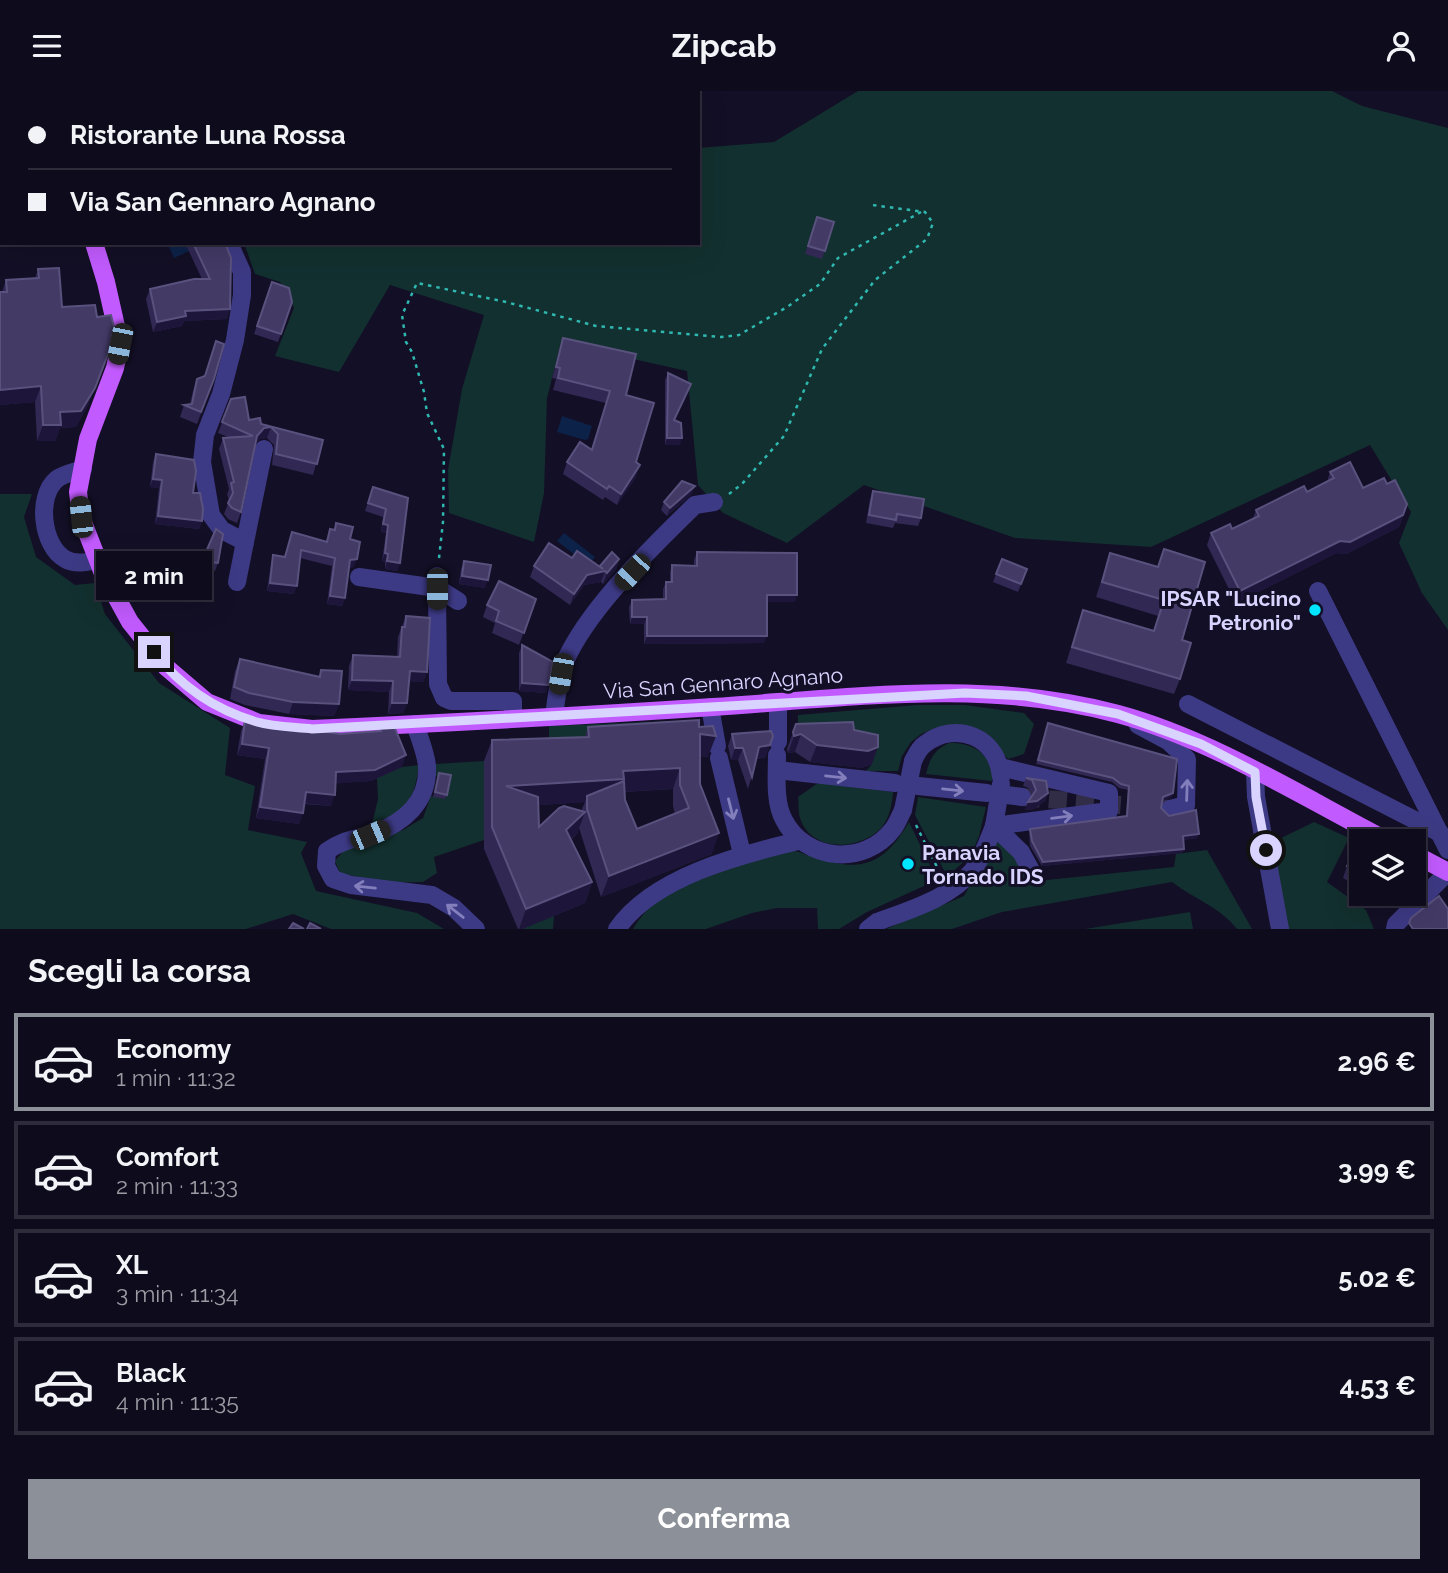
<!DOCTYPE html>
<html lang="it">
<head>
<meta charset="utf-8">
<style>
  :root { --surface:#0e0b1c; --page:#171425; --text:#f1f3f6; --muted:#9b9ba3; --line:#2e2b3b; --accent:#8c9099 }
  body { margin:0; font-family:Raleway,sans-serif; background:var(--page); color:var(--text); height:100vh; display:flex; flex-direction:column; font-size:26px; white-space:nowrap }
  * { box-sizing:border-box; margin:0 }
  p { font-size:23px; color:var(--muted) }
  .icon { flex:none; width:38px; height:38px; fill:none; stroke:currentColor; stroke-width:2; stroke-linecap:round; stroke-linejoin:round }
  .map { position:relative; height:838px; overflow:hidden }
  .sheet { display:flex; flex-direction:column; background:var(--surface); flex:1 }
  .sheet>* { flex:none }
  .banner { position:absolute; left:0px; top:0px; width:700px; height:154px; box-shadow:0 7px 28px #0002,0 0 0 2px var(--line); display:grid; align-content:center; height:154px; padding:0 28px; background:var(--surface) }
  .controls { position:absolute; left:1349px; top:738px; display:grid; gap:14px }
  .controls a { display:grid; place-items:center; width:77px; height:77px; border-radius:0px; background:var(--surface); box-shadow:0 7px 28px #0002,0 0 0 2px var(--line); font-size:35px }
  .end { position:absolute; width:32px; height:32px; margin:-16px; border:9px solid #d9d4ff; background:#111; box-shadow:0 0 0 4px #111 }
  .from { border-radius:50% }
  .bubble { position:absolute; height:49px; border-radius:0px; background:var(--surface); box-shadow:0 7px 28px #0002,0 0 0 2px var(--line); font-size:23px; font-weight:700; line-height:49px; text-align:center }
  .car { position:absolute; width:21px; height:42px; margin:-21px -10px; border-radius:9px; box-shadow:0 0 5px 2px #0007; background:linear-gradient(#222 24%,#8ab4d8 0 40%,#222 0 76%,#8ab4d8 0 86%,#222 0) }
  .banner b { display:flex; align-items:center; gap:24px; height:66px; font-size:26px }
  .banner b+b { border-top:2px solid var(--line) }
  .banner i { width:18px; height:18px; background:var(--text) }
  ul { padding:0; list-style:none }
  li { display:flex; align-items:center; gap:21px; height:98px; margin:0 14px 10px; padding:0 14px; border:4px solid var(--line); border-radius:0px }
  li div { flex:1 }
  li b { display:block; font-size:26px }
  li em { font-style:normal; font-weight:700 }
  li.on { border-color:var(--accent) }
  li>.icon { width:63px; height:63px; stroke-width:1.5 }
  h2 { padding:0 28px; font-size:32px; line-height:84px }
  .cta { display:flex; gap:14px; margin-top:auto; padding:14px 28px }
  .cta a { flex:1; height:80px; border-radius:0px; background:var(--accent); color:#fff; font-size:28px; font-weight:700; line-height:80px; text-align:center }
  header { display:flex; justify-content:space-between; align-items:center; height:91px; padding:0 28px; background:var(--surface); font-size:32px; font-weight:700 }
  .map>svg:first-child { display:block }
</style>
</head>
<body>
<header><svg class="icon" aria-label="menu" viewBox="0 0 24 24"><path d="M4 6h16M4 12h16M4 18h16"/></svg>Zipcab<svg class="icon" aria-label="person" viewBox="0 0 24 24"><circle cx="12" cy="8" r="4"/><path d="M4 21q1-7 8-7t8 7"/></svg></header>
<div class="map">
<svg width="1448" height="838" viewBox="0 0 1448 838">
  <rect width="100%" height="100%" fill="#130f26"/>
  <g fill="#12302f">
    <path d="M279 0H484L282 2Z"/>
    <path d="M858 0H1332L1362 15 1448 37V539L1422 502 1399 452 1411 421 1370 354 1151 456 1015 447 864 394 787 452 723 422 698 394 687 280 561 252 547 307 544 402 534 451 449 422 448 379 462 298 484 224 390 194 339 281 275 265 294 217 280 191 255 183 244 152H698V57L774 51Z"/>
    <path d="M0 403H32L24 426 36 466 75 494 95 492 105 523 159 592 230 637 225 684 255 695 248 739 307 751 301 762 316 800 417 822 444 838H331L293 823 246 838H0Z"/>
    <path d="M917 614H965L1024 622 1034 633 1024 663 1008 668 993 652 935 637 921 643 911 651 902 665 898 680H866L872 673 798 649V624Z"/>
    <path d="M696 629 681 641 549 653V635Z"/>
    <path d="M949 652C972 651 995 664 992 690L926 683C930 667 934 659 949 652Z"/>
    <path d="M484 670V749L434 766 437 782 423 791 384 792 340 782 335 770 345 758 374 751 403 739 423 727 431 705 445 708 450 689 436 685 435 673Z"/>
    <path d="M419 674C414 711 406 720 372 733L378 708 377 687 402 676Z"/>
    <path d="M818 692 893 701C892 713 890 726 882 736 861 760 811 762 800 727 798 721 799 712 798 706Z"/>
    <path d="M918 706 986 716 979 745 971 765 947 785 915 724Z"/>
    <path d="M909 731 937 789 867 821 839 838H818L817 817H777L752 822 706 838H633C656 797 708 784 750 770 761 767 774 760 786 759 795 758 808 765 816 767 863 782 884 773 909 731Z"/>
    <path d="M1314 731 1349 747 1327 791 1366 819 1374 838H1288L1273 751Z"/>
    <path d="M999 744 1022 771 1027 791 1174 776 1176 763 1207 759 1252 838H1237C1220 816 1194 808 1172 791L1002 821 952 838H886L964 805Z"/>
    <path d="M1190 821 1193 838H1085Z"/>
    <path d="M554 825 553 838H522Z"/>
  </g>
  <g fill="#0c2248">
    <path d="M167 152H185L189 160 174 167Z"/>
    <path d="M562 325 592 335 588 348 585 349 557 341Z"/>
    <path d="M564 442 595 466 588 474 557 450Z"/>
  </g>
  <g fill="none" stroke-linecap="round" stroke-linejoin="round">
    <path stroke="#312d47" stroke-width="18" stroke-dasharray="18 9" stroke-linecap="butt" d="M1022 706 1170 718"/>
    <g stroke="#2fb8b0" stroke-width="2.5" stroke-dasharray="3.5 5" stroke-linecap="butt">
      <path d="M329 0 332 2"/>
      <path d="M729 403 742 393 784 345 822 258 875 189 927 148 933 132 925 121 872 114"/>
      <path d="M439 467 443 431 444 358 427 322 424 301 412 261 406 251 402 224 417 192 506 211 596 235 721 246 739 244 787 216 820 193 838 167 921 121"/>
      <path d="M916 734 941 784"/>
    </g>
    <g stroke="#3d3a85" stroke-width="18">
      <path d="M229 152 242 181V204L235 249 221 303 205 344 202 371 211 424 222 439 245 451 264 358"/>
      <path d="M83 378C75 381 63 383 57 388 36 405 42 455 65 468 75 474 88 471 98 469"/>
      <path d="M437 485V497L458 510"/>
      <path d="M359 486 437 497 438 593 444 607 451 610H513V627"/>
      <path d="M237 491 245 451"/>
      <path d="M1318 500 1448 759"/>
      <path d="M1188 613 1440 742"/>
      <path d="M710 616 717 655"/>
      <path d="M554 625C557 603 559 581 569 562 595 511 654 454 695 414L714 411"/>
      <path d="M415 633C419 646 426 662 427 675 429 711 403 732 373 743 354 749 344 748 327 760L326 775 333 788 351 794 432 804 454 817 476 838"/>
      <path d="M1138 634 1168 650 1187 668 1186 714 1170 718"/>
      <path d="M778 651V611"/>
      <path d="M777 664C777 684 774 711 784 729 805 770 864 776 893 738 897 733 900 725 903 719"/>
      <path d="M719 667 742 763"/>
      <path d="M913 670C916 664 919 657 925 653 956 629 998 646 1001 686"/>
      <path d="M777 679 895 692"/>
      <path d="M1255 681 1256 706 1280 838"/>
      <path d="M918 695 987 702"/>
      <path d="M1007 704 1022 706"/>
      <path d="M994 735 1109 720V702L1000 676"/>
      <path d="M994 735 1021 761 1033 783"/>
      <path d="M617 838C653 786 739 764 798 750"/>
      <path d="M868 838 877 831C909 819 951 807 973 779 983 766 988 750 994 735"/>
      <path d="M1395 838 1396 833 1448 781"/>
    </g>
    <g stroke="#c25bff" stroke-width="18">
      <path d="M48 0V2"/>
      <path d="M94 152 106 191 120 253 115 277 88 348 78 401 81 426 102 480 130 531 166 576 207 611 259 632 312 638C446 632 579 625 713 616 847 607 986 587 1118 623 1211 648 1303 706 1390 751"/>
      <path d="M1414 763 1448 781"/>
    </g>
    <g stroke="#3d3a85" stroke-width="18">
      <path d="M903 719 913 670"/>
      <path d="M994 735 1001 693"/>
    </g>
  </g>
  <g fill="#312854" fill-rule="evenodd">
    <path d="M116 0H176L174 2H117Z"/>
    <path d="M817 126 834 131 822 168 805 163Z"/>
    <path d="M185 152H225L227 228 184 230 182 235 153 241 146 208 150 198 202 188Z"/>
    <path d="M38 178 62 216 89 312 76 336 60 337 55 350H37L35 311 0 314V201H2L6 189 35 187Z"/>
    <path d="M272 191 292 211 278 251 254 243Z"/>
    <path d="M563 247 626 304 636 371V386L617 414 605 406 603 409 563 383 567 371 591 358 606 312 553 299 556 288 552 287Z"/>
    <path d="M668 282 688 299 674 329 680 354H665V289Z"/>
    <path d="M197 288H214L197 333 180 326 184 314 190 313 193 300Z"/>
    <path d="M231 308 249 329 323 349 313 384 272 374 274 354 267 347 260 348 255 353 241 421 237 432 228 428 224 423 229 410 227 403 229 398 219 358 223 347 228 346 218 342Z"/>
    <path d="M156 363 193 402 202 430 199 438 155 433 159 397 150 396 153 371Z"/>
    <path d="M1330 381 1363 397 1387 393 1407 413 1399 436 1346 463 1336 462 1236 512 1207 454 1211 442 1232 438 1253 427 1256 419 1307 401 1327 391Z"/>
    <path d="M373 396 408 407 400 472 397 480 385 478V471L382 470 386 442 381 441 383 426 365 420Z"/>
    <path d="M873 400 921 427 918 435 895 432 893 437 866 432 870 408Z"/>
    <path d="M692 403 667 425 661 419 664 411Z"/>
    <path d="M336 432 350 448 354 476 349 477 345 507 342 515 327 513 332 475 300 467 294 503 267 500 271 472 273 464 285 466 292 441 326 450 330 438 334 439Z"/>
    <path d="M1164 458 1182 549 1180 588 1174 603 1066 572 1083 519 1153 540 1158 525 1096 506 1110 462 1158 476Z"/>
    <path d="M697 461 795 511H767L764 552 644 553V533H630L629 516 632 509 663 508V498L666 491H670V481L672 474 694 475V469Z"/>
    <path d="M572 467 599 476 619 468 616 479 603 493 601 491 584 494 570 514 530 486 534 475Z"/>
    <path d="M202 470 218 472 215 480 199 478Z"/>
    <path d="M464 470 485 497 459 493 461 478Z"/>
    <path d="M1027 478 1018 501 993 491 996 483Z"/>
    <path d="M536 508 519 554 492 542 495 532 483 526 487 514Z"/>
    <path d="M406 525 427 581 423 591 409 590 407 612 403 622 388 623 389 601 348 599 349 575 353 564 397 566 398 546Z"/>
    <path d="M522 554 549 594 546 602 519 600V562Z"/>
    <path d="M240 568 319 586 321 579 339 613 334 625 289 623 245 614 230 608 235 580Z"/>
    <path d="M245 629 340 643 380 640 381 636 402 676 371 690 336 692 331 715 304 713 299 733 256 727 265 668 237 664 241 640Z"/>
    <path d="M1048 632 1172 706 1162 710 1161 717 1197 747 1183 749 1184 758 1182 762 1042 775 1030 755 1029 742 1030 738 1126 725 1128 699 1119 697 1112 691 1036 673Z"/>
    <path d="M796 633 854 639 872 673 862 677 810 671 795 661 788 662 787 658Z"/>
    <path d="M588 636H699L708 666 700 665V693L712 763 601 806 579 737 577 743 571 749 592 791 585 812 522 838H518L484 758V670L492 649 585 646ZM673 698V715L675 723 637 738 625 709 624 701ZM585 711 581 720 539 736V714Z"/>
    <path d="M732 643 766 666 757 668 748 698 738 669H731L728 655Z"/>
    <path d="M438 686 447 704 445 708 433 706Z"/>
    <path d="M1026 687 1046 690 1048 702 1045 710 1034 718 1025 719 1032 704 1029 697 1023 695Z"/>
    <path d="M1362 751V798L1343 787 1347 775Z"/>
    <path d="M1372 803H1410L1396 817Z"/>
  </g>
  <g fill="#1d163a">
    <path d="M162 0H176L174 2H160Z"/>
    <path d="M230 218 227 228 184 230 182 235 153 241 157 231 185 220Z"/>
    <path d="M110 258 89 312 76 336 60 337 55 350H37L43 334Z"/>
    <path d="M41 295 35 311 0 314V299Z"/>
    <path d="M271 336 267 347 260 348 253 356 257 345 264 337Z"/>
    <path d="M667 347H682L680 354H665Z"/>
    <path d="M640 374 636 386 617 414 621 403Z"/>
    <path d="M153 388 162 389 159 397 150 396Z"/>
    <path d="M695 395 692 403 667 425 670 417Z"/>
    <path d="M1403 424 1399 436 1346 463 1336 462 1236 512 1240 500 1340 450Z"/>
    <path d="M158 425 202 430 199 438 155 433Z"/>
    <path d="M383 433 388 434 386 442 381 441Z"/>
    <path d="M385 462 388 463 385 471 382 470Z"/>
    <path d="M357 468 354 476 347 477 350 469Z"/>
    <path d="M619 468 616 479 603 493 607 482Z"/>
    <path d="M387 470 400 472 397 480 385 478Z"/>
    <path d="M605 480 601 491 584 494 570 514 574 503 587 484Z"/>
    <path d="M462 485 488 489 485 497 459 493Z"/>
    <path d="M270 492 297 495 294 503 267 500Z"/>
    <path d="M767 504H797L795 511H764Z"/>
    <path d="M330 505 345 507 342 515 327 513Z"/>
    <path d="M632 526H647L644 533H630Z"/>
    <path d="M647 545H767L764 552 644 553Z"/>
    <path d="M410 580 427 581 423 591 406 590Z"/>
    <path d="M352 589 393 590 389 601 348 599Z"/>
    <path d="M522 592 549 594 546 602 519 600Z"/>
    <path d="M293 611 339 613 334 625 289 623Z"/>
    <path d="M392 612H407L403 622 388 623Z"/>
    <path d="M700 643 716 645 708 666 692 665Z"/>
    <path d="M801 643 795 661 788 662 794 645Z"/>
    <path d="M242 653 269 657 265 668 237 664Z"/>
    <path d="M770 654 766 666 755 668 759 656Z"/>
    <path d="M817 654 878 656 872 673 862 677 810 671Z"/>
    <path d="M735 657H743L738 669H731Z"/>
    <path d="M406 664 402 676 371 690 332 693 336 681Z"/>
    <path d="M680 677 673 698 619 701 587 705 585 711 498 717 506 695 623 680Z"/>
    <path d="M306 701 335 704 331 715 302 712Z"/>
    <path d="M1048 702 1045 710 1034 718 1025 719 1028 711Z"/>
    <path d="M1173 702 1172 706 1162 710 1163 706Z"/>
    <path d="M260 716 303 722 299 733 256 727Z"/>
    <path d="M585 721 577 743 558 760 566 739Z"/>
    <path d="M719 742 712 763 601 806 609 785Z"/>
    <path d="M1199 743 1197 747 1182 749 1183 745Z"/>
    <path d="M1184 758 1182 762 1042 775 1043 771Z"/>
    <path d="M592 791 585 812 522 838H519L526 818Z"/>
    <path d="M1402 803H1410L1396 817 1400 805Z"/>
  </g>
  <g fill="#433a66" stroke="#5a527e" stroke-width="2">
    <path d="M133 0H162L160 2H136Z"/>
    <path d="M233 0H247L250 2H232Z"/>
    <path d="M253 0H270L273 2H252Z"/>
    <path d="M817 126 834 131 825 160 808 155Z"/>
    <path d="M193 152H225L231 167 230 218 185 220 186 225 157 231 150 198 194 188H210Z"/>
    <path d="M59 177 62 216 95 214 97 226 111 224 114 236 110 258 95 297 81 320 60 321 61 334H43L41 295 0 299V201H7L6 189 39 187 38 178Z"/>
    <path d="M272 191 289 197 292 211 281 243 257 235Z"/>
    <path d="M563 247 636 263 626 304 654 312 636 371 640 374 621 403 609 395 607 398 567 371 580 351 592 359 610 300 558 287 560 277 556 276Z"/>
    <path d="M216 250 224 253 214 288 201 321 184 314 192 313 197 288 205 285Z"/>
    <path d="M668 282 691 293 674 329 681 332 682 347H667Z"/>
    <path d="M245 306 249 329 260 327 261 333 323 349 317 373 276 363 278 343 271 336 264 337 257 345 241 421 232 417 228 412 233 402 231 392 234 391 223 347 253 345 222 331 231 308Z"/>
    <path d="M156 363 194 369 196 380 193 402H200L203 418 202 430 158 425 162 389 153 388Z"/>
    <path d="M1350 371 1363 397 1384 387 1387 393 1395 389 1407 413 1403 424 1350 451 1340 450 1240 500 1211 442 1230 433 1232 438 1259 425 1256 419 1304 395 1307 401 1334 387 1330 381Z"/>
    <path d="M682 390 695 395 670 417 664 411Z"/>
    <path d="M373 396 408 407 400 472 387 470 388 463 385 462 388 434 383 433 386 418 368 412Z"/>
    <path d="M873 400 924 408 921 427 897 423 896 429 869 424Z"/>
    <path d="M336 432 353 436 350 448 360 451 357 468 350 469 345 507 330 505 335 467 301 459 297 495 270 492 273 464 285 466 292 441 327 451 330 438 335 439Z"/>
    <path d="M216 438 223 443 218 472 202 470Z"/>
    <path d="M549 452 572 467 577 460 603 478 600 475 612 461 619 468 607 482 605 480 587 484 574 503 534 475Z"/>
    <path d="M1164 458 1205 471 1182 549 1191 552 1180 588 1072 556 1083 519 1154 540 1164 509 1102 491 1110 462 1158 476Z"/>
    <path d="M697 461 797 462V504H767V545H647V526H632V509L666 508V491H672V474L697 475Z"/>
    <path d="M1002 468 1027 478 1021 493 996 483Z"/>
    <path d="M464 470 491 474 488 489 462 485Z"/>
    <path d="M499 490 536 508 524 542 496 530 499 520 487 514Z"/>
    <path d="M406 525 430 527 427 581 410 580 407 612H392L393 590 352 589 353 564 400 566 402 536H405Z"/>
    <path d="M522 554 553 571 549 594 522 592Z"/>
    <path d="M240 568 320 586 321 579 342 580 339 613 293 611 249 602 234 596Z"/>
    <path d="M245 629 340 643 381 640V636L394 635 406 664 375 679 336 681 335 704 306 701 303 722 260 716 269 657 242 653Z"/>
    <path d="M699 629V636L713 635 716 645 700 643V693L719 742 609 785 587 718V705L624 690 625 709 637 738 689 717 680 694V677L623 680 624 688 506 695 538 706 539 736 559 717 564 715 585 721 566 739 592 791 526 818 492 736V649L589 646 588 636Z"/>
    <path d="M853 631 854 639 878 644V656L868 660 817 654 801 643 794 645 793 641 796 633Z"/>
    <path d="M1048 632 1177 668 1173 702 1163 706 1161 717 1169 725 1196 719 1199 743 1183 745 1184 758 1043 771 1032 750 1030 738 1127 725 1129 695 1121 693 1113 687 1038 669Z"/>
    <path d="M771 640 773 645 770 654 759 656 752 686 743 657H735L732 643Z"/>
    <path d="M439 682 451 684 447 704 435 701Z"/>
    <path d="M1026 687 1046 690 1048 702 1037 710 1028 711 1036 699 1032 689Z"/>
    <path d="M1362 750 1364 751H1362V783L1347 775Z"/>
    <path d="M1414 779 1419 782 1414 791Z"/>
    <path d="M1439 805 1448 818V838H1413L1409 832 1411 827Z"/>
    <path d="M293 832 304 838H289Z"/>
    <path d="M310 832 321 838H307Z"/>
  </g>
  <defs><path id="oneway-shaft" d="M-6 0H5M1.5-3L5.5 0L1.5 3" fill="none" stroke-width="1.6" stroke-linecap="round" stroke-linejoin="round" transform="scale(1.75)"/></defs>
  <g stroke="#837fbc">
    <use href="#oneway-shaft" transform="translate(836 686) rotate(6)"/>
    <use href="#oneway-shaft" transform="translate(953 699) rotate(6)"/>
    <use href="#oneway-shaft" transform="translate(1187 699) rotate(-88)"/>
    <use href="#oneway-shaft" transform="translate(731 718) rotate(76)"/>
    <use href="#oneway-shaft" transform="translate(1062 726) rotate(-7)"/>
    <use href="#oneway-shaft" transform="translate(365 796) rotate(-174)"/>
    <use href="#oneway-shaft" transform="translate(455 820) rotate(-142)"/>
  </g>
  <g fill="none" stroke-linecap="round" stroke-linejoin="round">
    <path stroke="#d9d4ff" stroke-width="9" d="M154 561C180 595 216 619 257 631 274 636 294 636 312 638L965 602 1026 605 1118 623 1201 653 1255 681 1256 706 1266 759"/>
  </g>
  <g fill="#00e5ff" stroke="#130f26" stroke-width="2.5">
    <circle cx="1315" cy="519" r="7"/>
    <circle cx="908" cy="773" r="7"/>
  </g>
  <g text-anchor="middle" dominant-baseline="central" stroke-width="6" stroke-linejoin="round" paint-order="stroke">
    <g font-size="21" font-weight="bold" fill="#d9d4ff" stroke="#130f26" text-anchor="end">
      <text x="1301" y="507">IPSAR "Lucino<tspan x="1301" dy="24">Petronio"</tspan></text>
      <text x="922" y="761" text-anchor="start">Panavia<tspan x="922" dy="24">Tornado IDS</tspan></text>
    </g>
    <g font-size="21" fill="#d9d4ff" stroke="#130f26">
      <text transform="translate(723 592) rotate(-4)">Via San Gennaro Agnano</text>
    </g>
  </g>
</svg>
<div class="controls">
<a><svg class="icon" aria-label="layers" viewBox="0 0 24 24"><path d="M12 4l9 5-9 5-9-5zM3 14l9 5 9-5"/></svg></a>
</div>
<i class="end from" style="left:1266px;top:759px"></i>
<i class="end" style="left:154px;top:561px"></i>
<div class="bubble" style="left:96px;top:460px;width:116px">2 min</div>
<i class="car" style="left:120px;top:253px;rotate:191deg"></i>
<i class="car" style="left:81px;top:426px;rotate:354deg"></i>
<i class="car" style="left:632px;top:481px;rotate:223deg"></i>
<i class="car" style="left:437px;top:498px;rotate:180deg"></i>
<i class="car" style="left:561px;top:583px;rotate:190deg"></i>
<i class="car" style="left:370px;top:744px;rotate:67deg"></i>
<div class="banner">
<b><i class="from"></i>Ristorante Luna Rossa</b>
<b><i></i>Via San Gennaro Agnano</b>
</div>
</div>
<section class="sheet">
<h2>Scegli la corsa</h2>
<ul>
<li class="on"><svg class="icon" aria-label="car" viewBox="0 0 24 24"><path d="M5 17H2v-5l4-1 3-4h7l3 4 3 1v5h-3M9 17h6M6 11h13"/><circle cx="7" cy="17" r="2"/><circle cx="17" cy="17" r="2"/></svg><div><b>Economy</b><p>1 min · 11:32</p></div><em>2.96 €</em></li>
<li><svg class="icon" aria-label="car" viewBox="0 0 24 24"><path d="M5 17H2v-5l4-1 3-4h7l3 4 3 1v5h-3M9 17h6M6 11h13"/><circle cx="7" cy="17" r="2"/><circle cx="17" cy="17" r="2"/></svg><div><b>Comfort</b><p>2 min · 11:33</p></div><em>3.99 €</em></li>
<li><svg class="icon" aria-label="car" viewBox="0 0 24 24"><path d="M5 17H2v-5l4-1 3-4h7l3 4 3 1v5h-3M9 17h6M6 11h13"/><circle cx="7" cy="17" r="2"/><circle cx="17" cy="17" r="2"/></svg><div><b>XL</b><p>3 min · 11:34</p></div><em>5.02 €</em></li>
<li><svg class="icon" aria-label="car" viewBox="0 0 24 24"><path d="M5 17H2v-5l4-1 3-4h7l3 4 3 1v5h-3M9 17h6M6 11h13"/><circle cx="7" cy="17" r="2"/><circle cx="17" cy="17" r="2"/></svg><div><b>Black</b><p>4 min · 11:35</p></div><em>4.53 €</em></li>
</ul>
<div class="cta"><a>Conferma</a></div>
</section>
</body>
</html>
